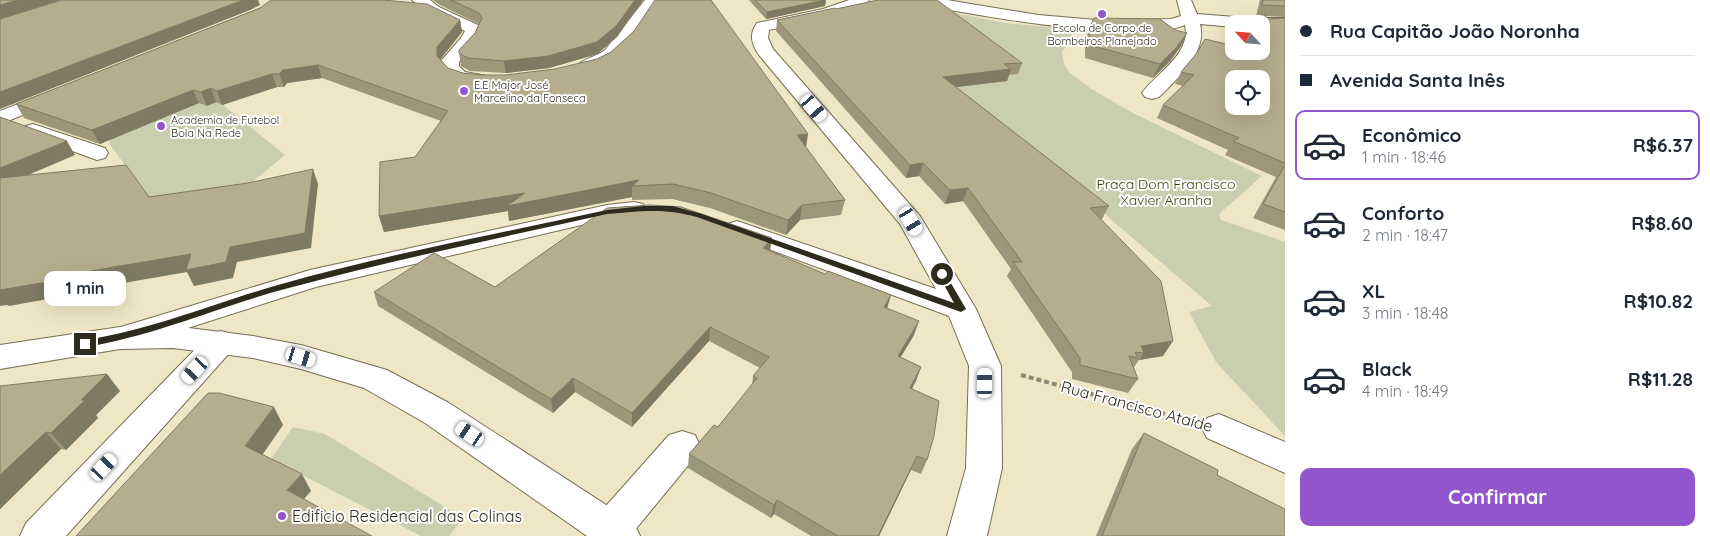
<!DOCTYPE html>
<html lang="pt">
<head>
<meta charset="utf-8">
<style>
  :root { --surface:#fff; --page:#f6f6f7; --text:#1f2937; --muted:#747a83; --line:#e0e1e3; --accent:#9255cc }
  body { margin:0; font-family:Quicksand,sans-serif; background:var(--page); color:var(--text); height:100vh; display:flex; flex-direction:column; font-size:19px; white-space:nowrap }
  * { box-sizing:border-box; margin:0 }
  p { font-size:16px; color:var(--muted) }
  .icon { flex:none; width:28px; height:28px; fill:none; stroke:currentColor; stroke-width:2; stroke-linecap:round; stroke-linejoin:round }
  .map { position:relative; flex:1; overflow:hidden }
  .sheet { display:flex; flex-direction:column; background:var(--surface); width:425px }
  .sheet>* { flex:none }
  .hud { display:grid; align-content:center; height:110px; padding:0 15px; background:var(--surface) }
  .needle { width:32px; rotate:296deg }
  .fabs { position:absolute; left:1225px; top:15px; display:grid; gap:10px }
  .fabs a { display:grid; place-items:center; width:45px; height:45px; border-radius:10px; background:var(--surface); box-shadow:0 5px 20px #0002; font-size:25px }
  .end { position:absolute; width:22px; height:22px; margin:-11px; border:6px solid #2d2a1e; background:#fff; box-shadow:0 0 0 2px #fff }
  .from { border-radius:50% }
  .bubble { position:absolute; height:35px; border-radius:10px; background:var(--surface); box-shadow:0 5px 20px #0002; font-size:16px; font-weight:700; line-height:35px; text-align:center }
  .car { position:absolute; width:15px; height:30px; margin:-15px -8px; border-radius:6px; box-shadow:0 0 4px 1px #0007; background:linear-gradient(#fff 24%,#345 0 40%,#fff 0 76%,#345 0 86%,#fff 0) }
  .hud b { display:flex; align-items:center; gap:18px; height:48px; font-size:19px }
  .hud b+b { border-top:1px solid var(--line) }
  .hud i { width:12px; height:12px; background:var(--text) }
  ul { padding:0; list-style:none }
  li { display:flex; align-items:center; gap:15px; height:70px; margin:0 10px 8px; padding:0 5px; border:2px solid transparent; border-radius:10px }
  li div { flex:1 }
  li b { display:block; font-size:19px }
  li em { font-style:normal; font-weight:700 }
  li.on { border-color:var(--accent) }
  li>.icon { width:45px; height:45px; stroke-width:1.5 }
  .cta { display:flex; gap:10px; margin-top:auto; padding:10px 15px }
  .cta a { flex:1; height:58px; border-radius:10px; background:var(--accent); color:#fff; font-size:20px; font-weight:700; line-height:58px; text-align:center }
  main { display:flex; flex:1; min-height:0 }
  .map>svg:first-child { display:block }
</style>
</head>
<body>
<main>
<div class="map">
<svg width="1285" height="536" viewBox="0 0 1285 536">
  <rect width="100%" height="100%" fill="#eee6c5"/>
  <g fill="#c8ceae">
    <path d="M922 7 1005 23 1075 30 1062 52 1064 64 1070 73 1090 88 1131 112 1262 176 1219 214 1221 220 1285 242V436L1216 362 1189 312 1212 306 952 83 1009 76Z"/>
    <path d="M215 38 253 89 260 93 223 105 285 155 245 188 149 198 109 143 110 140Z"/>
    <path d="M293 427 325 434 463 518 449 536H421L271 459Z"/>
  </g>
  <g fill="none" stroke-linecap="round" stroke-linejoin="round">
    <g stroke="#756e50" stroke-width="2">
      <g id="minor">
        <path d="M412 0H430L439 7 480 26 482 29 475 44 459 62V66L465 72 492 77 494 81 492 85C475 89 441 82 441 61L461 38 465 31 427 13Z"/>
        <path d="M645 0H661L617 58C607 66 591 75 578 72L575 68C581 59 596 57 605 50Z"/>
        <path d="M849 0H869C858 16 789 26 769 30L768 38 773 49 920 216 976 309 1001 366 1002 468 987 536H947L966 468 969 366 949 316 728 234 724 229 728 224 737 221 746 224 936 289 900 224 759 55C751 43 749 34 757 23L823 9Z"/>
        <path d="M912 0H947L1038 15 1108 21 1171 19 1181 16 1177 0H1191L1197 14 1248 18H1285V28H1261V24H1234V27L1200 24C1208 52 1177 79 1159 97L1152 99 1145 97 1142 93C1157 72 1191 55 1185 25 1170 31 1155 29 1139 30 1065 32 993 17 920 5L915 3Z"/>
        <path d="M54 90 61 92 64 96 61 100 0 124V111Z"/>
        <path d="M33 124 105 148 108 153 105 158 97 160 26 134 22 130 26 126Z"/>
        <path d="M634 202 643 204 646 209 643 214 607 219 316 287 122 349 111 346 107 338 111 330 310 270 607 205Z"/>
        <path d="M221 331 232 334 236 342 232 350 66 536H20L26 523 210 334Z"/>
        <path d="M1219 414 1285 442V473L1207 438 1202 428 1207 418Z"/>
        <path d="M682 431 695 435 700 446 695 457 630 536H594L591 529 597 516 669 435Z"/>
      </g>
    </g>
    <g stroke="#756e50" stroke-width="2">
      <path id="major" d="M173 326 253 336 301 345 387 370 449 403 634 523 640 536H587L425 423 364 388 301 369 253 358 173 348 120 349 0 369V345L120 327Z"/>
    </g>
    <path stroke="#8d8771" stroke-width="4" stroke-dasharray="5 3" stroke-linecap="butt" d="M1021 375 1184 419"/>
    <use href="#minor" fill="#fff" fill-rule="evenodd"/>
    <use href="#major" fill="#fff" fill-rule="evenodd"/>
  </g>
  <g fill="#9c967a">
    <path d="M433 0H643L617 37 597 54 549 68 506 73 470 71 461 66 459 53 475 33 479 24 440 5Z"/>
    <path d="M749 0H826L825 6 766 19Z"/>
    <path d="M1260 0H1285V17L1266 16 1267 19 1285 18V230L1253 218 1276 177 1225 155 1228 150 1157 118 1163 105 1183 86 1175 84 1181 72 1197 53 1234 51H1261V24H1254L1259 16H1256Z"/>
    <path d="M260 8 460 20 462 32 440 59 448 68 463 73 806 148 845 200 841 215 800 220 786 235 710 208 672 199 632 200V197L509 221 508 211 384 232 379 216 415 157 441 121 322 78 287 83 284 87H277L222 105 216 102 207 106 199 103 100 144 24 118 16 104Z"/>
    <path d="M836 9 1022 63 1018 74 1009 75 1007 81 956 87 1109 206 1102 219H1101L1163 356 1139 360 1134 367H1133L1138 379 1128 393 1072 379V372L1007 276 1011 269 963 201 945 204 919 176 906 178 776 31 777 20Z"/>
    <path d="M1094 18 1181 46 1170 61 1153 78 1085 58V40Z"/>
    <path d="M770 251 887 308 914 335 900 358 921 367 912 389 927 460 921 474 911 470 879 536H811L774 514 771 518 688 468 689 454 718 427 752 385 753 376 760 368 709 341 632 427 575 392 553 413 378 306 374 292 495 287Z"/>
    <path d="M0 386 120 391 96 415 98 418 66 450 61 449 0 509Z"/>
    <path d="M1144 433 1217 475 1285 536H1096L1132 449Z"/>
  </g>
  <g fill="#7f7a63">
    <path d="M18 0H61L0 19V5Z"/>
    <path d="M243 0H258L260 5 250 10 0 109V92Z"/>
    <path d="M635 0H643L617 37 597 54 549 68 506 73 504 61Z"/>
    <path d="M826 0 825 6 766 19 767 12Z"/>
    <path d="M460 20 462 32 440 60 437 56V47Z"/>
    <path d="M1187 33 1181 46 1170 61 1153 78 1160 64Z"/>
    <path d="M318 65 322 78 287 83 284 87 279 74 283 70Z"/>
    <path d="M1011 69 1007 81 940 89 943 77Z"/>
    <path d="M272 74 277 87 222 105 217 91Z"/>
    <path d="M211 88 216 102 207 106 201 92Z"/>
    <path d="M193 90 199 103 100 144 92 130Z"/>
    <path d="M808 134 806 148 797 135Z"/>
    <path d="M67 141 75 155 0 187V168Z"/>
    <path d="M923 163 919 176 906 178 910 165Z"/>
    <path d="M313 169 318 184 311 248 237 262 233 278 194 286 187 272 72 292 70 295 9 306 7 305 0 306V290L61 276 230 247Z"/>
    <path d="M639 180 632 186V197L509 221 508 211 384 232 379 216 525 193Z"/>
    <path d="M968 188 963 201 945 204 950 190Z"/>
    <path d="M802 205 800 220 786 235 788 220Z"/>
    <path d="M772 238 770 251 763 248Z"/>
    <path d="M891 295 887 309 884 307Z"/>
    <path d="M919 321 914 335 893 370 898 356Z"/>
    <path d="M710 327 709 341 632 427V413Z"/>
    <path d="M1173 341 1163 356 1139 360 1144 353 1141 346Z"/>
    <path d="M921 367 916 381 905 402 910 388Z"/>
    <path d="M107 374 120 391 96 415 98 418 66 450 51 433 81 400Z"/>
    <path d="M573 378 575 392 553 413 551 399Z"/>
    <path d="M274 407 283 425 256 464 245 446Z"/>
    <path d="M46 432 61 449 0 509V475Z"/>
    <path d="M917 456 911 470 879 536H878Z"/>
    <path d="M302 474 311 491 297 507 287 490Z"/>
    <path d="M777 500 774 514 771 518 774 505Z"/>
  </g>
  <g fill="#b5ae8e" stroke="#7f7a63" fill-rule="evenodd">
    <path d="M0 0H18L0 5Z"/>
    <path d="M62 0H243L0 92V19Z"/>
    <path d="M271 0H383L427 4 460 20 437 47V56L448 68 463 73 482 75H505L555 69 597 59 611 52 634 31 655 0H711L808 134 797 135 845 200 802 205 788 220 711 193 673 184 632 186 639 180 507 206 525 193 379 216 380 162 415 157 448 111 318 65 283 70 279 74H272L217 91 211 88 201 92 193 90 92 130 16 104 260 8Z"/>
    <path d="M451 0H635L617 25 597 42 548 56 504 61 468 58 459 53V50L475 33 482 18 479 13Z"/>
    <path d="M755 0H825L767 12Z"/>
    <path d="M878 0H937L1022 63 1004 64 1011 69 943 77 1109 206 1090 208 1161 281 1173 341 1141 346 1144 353 1135 352 1138 358 1129 356 1138 379 1080 365V358L1013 262H1022L968 188 950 190 923 163 910 165 777 20 835 8 836 9Z"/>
    <path d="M1263 0H1285V6L1262 5Z"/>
    <path d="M1259 15H1265L1267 19 1285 18V163L1233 141 1239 138 1163 105 1194 75 1181 72 1197 53 1205 39 1234 46V51H1261V24H1257ZM1234 79H1261V106H1234Z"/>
    <path d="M1094 18 1160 19 1175 30 1187 33 1176 48 1160 64 1090 45V27Z"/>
    <path d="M0 117 67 141 0 168Z"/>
    <path d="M126 165 149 197 248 183 313 169 305 233 230 247 226 262 186 270 191 254 61 276 59 280 0 290V178Z"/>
    <path d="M1285 165V212L1263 204Z"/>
    <path d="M650 205 681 207 772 238 763 248 825 274 828 271 891 295 884 307 919 321 898 356 921 367 910 388 939 401 934 436 927 460 917 456 878 536H838L777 500 774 505 689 454 714 425 718 427 757 378 753 376 769 357 710 327 632 413 573 378 551 399 374 292 434 253 495 287 607 208Z"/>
    <path d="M107 374 81 400H85L51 433 46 432 0 475V386Z"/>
    <path d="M208 393H219L274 407 245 446 302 474 287 490 372 536H76Z"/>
    <path d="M1144 433 1218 470 1217 475 1285 509V536H1102Z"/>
  </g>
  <path fill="#2d2a1e" d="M643 206H672L702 214 954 303 938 274 939 273H945L966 309 961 312 958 311 697 217C663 208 642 211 607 214 500 238 392 260 285 289 218 307 154 336 85 347L81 344 85 340C152 330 214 303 278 285 386 254 497 234 607 210Z"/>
  <g fill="#9255cc" stroke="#fff" stroke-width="2">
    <circle cx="1102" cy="14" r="5"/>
    <circle cx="464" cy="91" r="5"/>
    <circle cx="161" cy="126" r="5"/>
    <circle cx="282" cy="516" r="5"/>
  </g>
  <g text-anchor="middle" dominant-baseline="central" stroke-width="4" stroke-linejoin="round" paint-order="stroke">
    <g font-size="11" fill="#2d2a1e" stroke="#fff" text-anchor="start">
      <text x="1102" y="28" text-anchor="middle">Escola de Corpo de<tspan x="1102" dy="13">Bombeiros Planejado</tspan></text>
      <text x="474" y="85">E.E Major José<tspan x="474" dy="13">Marcelino da Fonseca</tspan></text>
      <text x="171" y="120">Academia de Futebol<tspan x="171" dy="13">Bola Na Rede</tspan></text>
    </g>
    <g font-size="14" fill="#3a4003" stroke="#fff">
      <text x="1166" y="184">Praça Dom Francisco<tspan x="1166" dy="16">Xavier Aranha</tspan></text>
    </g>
    <g font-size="16" fill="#2d2a1e" stroke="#fff">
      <text transform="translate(1137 406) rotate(15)">Rua Francisco Ataíde</text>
    </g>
    <g font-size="16" fill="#2d2a1e" stroke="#fff" text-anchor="start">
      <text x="292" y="516">Edificio Residencial das Colinas</text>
    </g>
  </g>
</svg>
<div class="fabs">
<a><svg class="needle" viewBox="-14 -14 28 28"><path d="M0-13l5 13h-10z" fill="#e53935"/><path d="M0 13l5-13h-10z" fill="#747a83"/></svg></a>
<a><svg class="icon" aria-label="locate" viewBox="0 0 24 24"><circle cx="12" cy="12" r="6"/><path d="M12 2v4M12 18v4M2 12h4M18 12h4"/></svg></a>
</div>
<i class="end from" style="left:942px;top:274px"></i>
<i class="end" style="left:85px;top:344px"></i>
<div class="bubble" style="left:44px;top:271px;width:82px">1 min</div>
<i class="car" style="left:814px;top:108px;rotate:139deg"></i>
<i class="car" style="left:911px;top:221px;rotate:149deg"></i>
<i class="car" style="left:301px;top:357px;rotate:107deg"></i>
<i class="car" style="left:195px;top:370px;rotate:223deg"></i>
<i class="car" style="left:985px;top:383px;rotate:1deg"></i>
<i class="car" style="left:470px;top:434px;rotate:304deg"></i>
<i class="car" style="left:104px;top:467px;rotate:43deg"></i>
</div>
<section class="sheet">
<div class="hud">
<b><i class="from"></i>Rua Capitão João Noronha</b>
<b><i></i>Avenida Santa Inês</b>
</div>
<ul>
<li class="on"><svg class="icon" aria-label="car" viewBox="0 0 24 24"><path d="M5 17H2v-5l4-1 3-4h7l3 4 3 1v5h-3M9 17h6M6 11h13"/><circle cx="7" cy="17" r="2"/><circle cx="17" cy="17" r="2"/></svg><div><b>Econômico</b><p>1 min · 18:46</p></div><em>R$6.37</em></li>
<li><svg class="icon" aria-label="car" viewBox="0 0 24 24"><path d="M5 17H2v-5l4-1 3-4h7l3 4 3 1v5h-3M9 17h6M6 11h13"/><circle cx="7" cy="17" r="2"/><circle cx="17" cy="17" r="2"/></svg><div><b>Conforto</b><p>2 min · 18:47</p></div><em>R$8.60</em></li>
<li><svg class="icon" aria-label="car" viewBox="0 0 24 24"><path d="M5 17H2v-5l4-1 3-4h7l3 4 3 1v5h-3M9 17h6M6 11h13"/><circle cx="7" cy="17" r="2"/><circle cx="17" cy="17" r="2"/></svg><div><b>XL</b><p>3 min · 18:48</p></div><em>R$10.82</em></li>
<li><svg class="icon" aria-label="car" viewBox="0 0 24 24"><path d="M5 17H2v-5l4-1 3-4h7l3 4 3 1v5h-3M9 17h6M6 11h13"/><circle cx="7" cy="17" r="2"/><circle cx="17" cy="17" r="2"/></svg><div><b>Black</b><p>4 min · 18:49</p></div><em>R$11.28</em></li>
</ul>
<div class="cta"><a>Confirmar</a></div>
</section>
</main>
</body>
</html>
